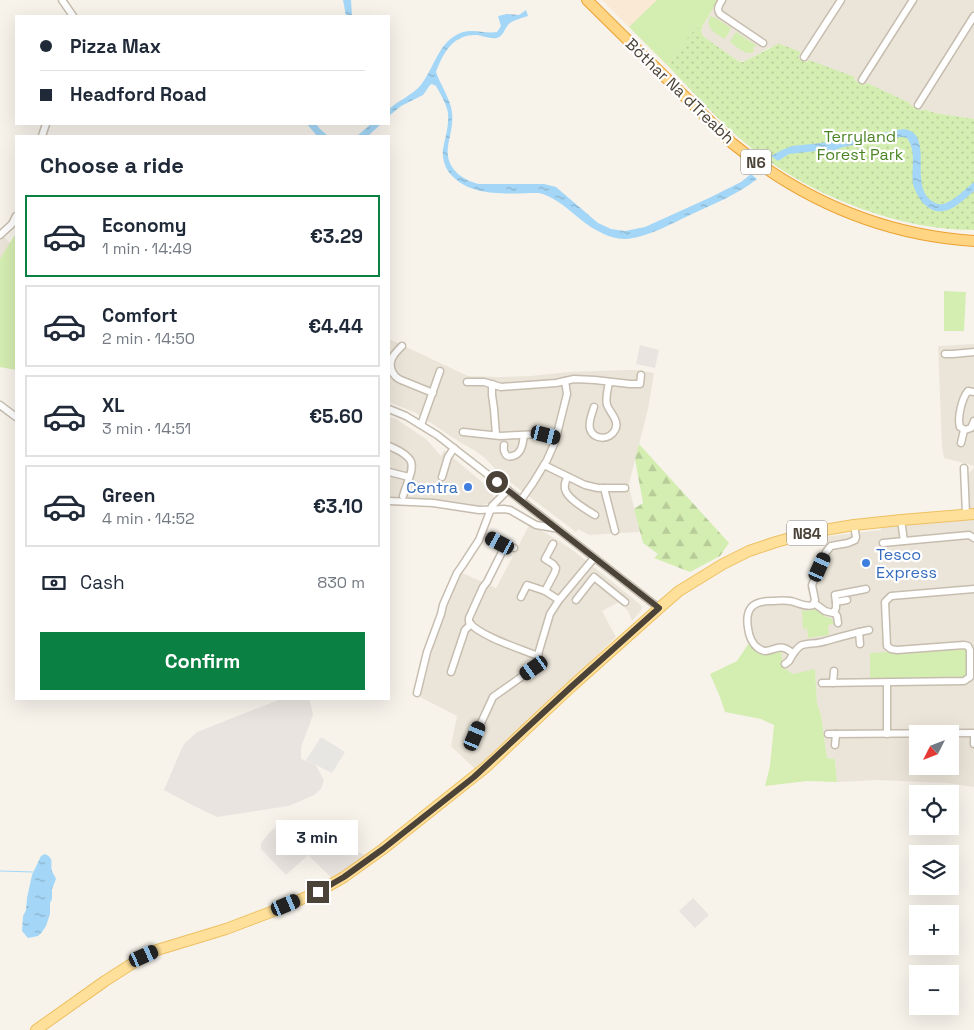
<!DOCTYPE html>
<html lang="en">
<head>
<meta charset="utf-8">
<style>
  :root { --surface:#fff; --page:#f2f2f3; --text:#1f2937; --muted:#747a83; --line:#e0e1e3; --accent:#0b8043 }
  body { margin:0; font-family:"Space Grotesk",sans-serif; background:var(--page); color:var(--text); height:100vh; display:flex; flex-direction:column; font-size:19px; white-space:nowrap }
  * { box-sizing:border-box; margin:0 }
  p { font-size:16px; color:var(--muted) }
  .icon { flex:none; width:28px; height:28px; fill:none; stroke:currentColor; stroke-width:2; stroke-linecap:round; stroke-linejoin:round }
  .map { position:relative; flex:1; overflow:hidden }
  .side { position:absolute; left:15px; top:135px; width:375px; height:565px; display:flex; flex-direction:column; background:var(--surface); border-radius:0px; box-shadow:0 5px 20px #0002 }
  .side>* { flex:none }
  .guide { position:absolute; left:15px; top:15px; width:375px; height:110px; border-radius:0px; box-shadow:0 5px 20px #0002; display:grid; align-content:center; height:110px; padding:0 25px; background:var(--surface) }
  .needle { width:32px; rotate:228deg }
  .controls { position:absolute; left:909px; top:725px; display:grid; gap:10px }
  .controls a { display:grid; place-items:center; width:50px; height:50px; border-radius:0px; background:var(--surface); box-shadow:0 5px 20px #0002; font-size:25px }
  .end { position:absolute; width:22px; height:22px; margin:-11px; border:6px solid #4c4338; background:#fff; box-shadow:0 0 0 2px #fff }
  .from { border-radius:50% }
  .bubble { position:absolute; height:35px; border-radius:0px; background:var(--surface); box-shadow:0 5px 20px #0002; font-size:16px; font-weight:800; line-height:35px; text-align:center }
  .car { position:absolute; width:15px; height:30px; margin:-15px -8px; border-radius:6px; box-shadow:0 0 4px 1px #0007; background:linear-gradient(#222 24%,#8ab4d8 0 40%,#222 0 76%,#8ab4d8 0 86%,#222 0) }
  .guide b { display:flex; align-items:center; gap:18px; height:48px; font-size:19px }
  .guide b+b { border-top:1px solid var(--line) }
  .guide i { width:12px; height:12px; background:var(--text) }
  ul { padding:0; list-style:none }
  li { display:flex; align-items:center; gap:15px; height:82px; margin:0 10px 8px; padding:0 15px; border:2px solid var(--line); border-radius:0px }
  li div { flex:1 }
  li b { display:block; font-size:19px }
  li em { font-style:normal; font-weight:800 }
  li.on { border-color:var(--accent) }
  li>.icon { width:45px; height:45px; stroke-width:1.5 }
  h2 { padding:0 25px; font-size:22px; line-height:60px }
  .pay { display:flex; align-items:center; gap:12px; height:55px; padding:0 25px; font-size:19px }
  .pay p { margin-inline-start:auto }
  .button { display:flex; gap:10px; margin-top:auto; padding:10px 25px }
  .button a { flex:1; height:58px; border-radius:0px; background:var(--accent); color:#fff; font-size:20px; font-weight:800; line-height:58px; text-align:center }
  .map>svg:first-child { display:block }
</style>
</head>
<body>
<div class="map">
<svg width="974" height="1030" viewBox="0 0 974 1030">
  <defs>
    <pattern id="forest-firs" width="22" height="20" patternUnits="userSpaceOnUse" patternTransform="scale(1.25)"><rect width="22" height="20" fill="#d4edb1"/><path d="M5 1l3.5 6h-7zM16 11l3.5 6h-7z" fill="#b8cc99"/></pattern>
    <pattern id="park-dots" width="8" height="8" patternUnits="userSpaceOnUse" patternTransform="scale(1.25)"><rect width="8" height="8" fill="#d4edb1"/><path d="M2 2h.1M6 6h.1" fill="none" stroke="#b8cc99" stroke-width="1.8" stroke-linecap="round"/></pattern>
    <pattern id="water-ripples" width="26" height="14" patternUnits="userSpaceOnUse" patternTransform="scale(1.25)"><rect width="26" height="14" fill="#a4d7f7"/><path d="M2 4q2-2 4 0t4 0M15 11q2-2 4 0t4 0" fill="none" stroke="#88b0c9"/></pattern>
  </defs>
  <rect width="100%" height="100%" fill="#f7f3eb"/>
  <g fill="#ebe5d9" fill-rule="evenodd">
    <path d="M718 0H974V119L935 113 925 109 923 111 909 105 910 103 874 87 867 83 866 86 854 80 855 78 798 58 801 52 771 47 745 61H738L705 38 702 34 701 32 703 25Z"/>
    <path d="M0 232 15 249 0 265Z"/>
    <path d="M389 339 468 376 500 377 531 376 569 372 626 370H638L654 373 648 409 628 488 630 491 640 532 589 535 578 529 576 532 510 482 497 471 485 458 474 450 461 443 416 413 389 402Z"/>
    <path d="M974 344V466L964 463 944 458 942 446 938 346Z"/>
    <path d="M389 417 396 419 426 439 441 456 444 450 489 488 493 492 494 500 489 503 476 507 429 498 428 500H395L389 498Z"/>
    <path d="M974 468V510H970L966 498 967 475Z"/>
    <path d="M974 519V787L948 783 878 780 837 782 835 759 827 758 821 715 817 703 815 670 793 674 783 667 780 650 765 654 757 652 749 643 746 637 744 630V615L745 610 751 602 760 598 792 596 804 603 809 602 810 598 807 587 824 545 823 537 863 532 881 530V527L911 524 944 520ZM918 734H950V766H918Z"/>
    <path d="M530 524 561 542 575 552 641 605 642 608 640 612 632 621 628 611 619 602 602 611 616 637 526 724 475 769 451 746 457 716 420 697 436 636 446 612 447 604 460 572 496 588Z"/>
  </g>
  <path fill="#f9e9d5" d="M602 0H718L703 25 699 26 693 32 668 66Z"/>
  <g fill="#e9e4df">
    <path d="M640 345 659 350 655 368 636 364Z"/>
    <path d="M281 699H308L310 701 313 715 301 747V759L315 764 324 780 321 789 314 795 289 806 217 817 190 804 164 790 181 750 185 743 197 732Z"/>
    <path d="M277 826 295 833 304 830 346 846 369 857 334 880 308 855 286 875 261 849V843L269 833Z"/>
    <path d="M693 898 709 915 695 928 679 911Z"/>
  </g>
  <g fill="#d4edb1">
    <path d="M657 0H718L703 25C689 31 677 53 668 66L629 27Z"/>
    <path d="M710 16 716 18 731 28 725 39C715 33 705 29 710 16Z"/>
    <path d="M736 32 757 46 753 47 754 52C745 56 737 47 730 42Z"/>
    <path d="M16 233V370L0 367V259Z"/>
    <path d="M944 291 966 292 964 331H944Z"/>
    <path d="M815 609 826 617 831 618 834 624 828 625 829 635 808 638 807 628 803 629 802 610 806 611Z"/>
    <path d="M749 643C760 657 765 655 781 650L783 667 793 674 815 669 817 703 821 715 827 758 835 759 837 782 807 781 765 786 770 766 774 725 761 719 725 712 720 697 710 674 737 661Z"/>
    <path d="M963 647 966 648 968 652V673L967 676 964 678H870V653Z"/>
  </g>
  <path fill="url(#forest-firs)" d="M639 444 729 543 720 556 690 572 654 558 658 554 643 543 634 509 643 503 635 459Z"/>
  <path fill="url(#park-dots)" d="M703 25 701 32 704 37 738 61 742 62 745 61 780 43V44L801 52 798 58 808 62 809 60 855 77 854 80 865 85 867 83 910 103V105L923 111 924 109 935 113 974 119V230C895 230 804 193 744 142 717 119 693 92 668 66 677 53 689 31 703 25Z"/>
  <path fill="#e8e6e2" d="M321 737 345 752 332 773 306 760Z"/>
  <g fill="url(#water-ripples)">
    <path d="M343 0H351L352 16H346Z"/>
    <path d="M526 10 528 16C522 18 514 20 510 23 504 28 504 36 497 38 490 39 483 36 477 35 453 34 443 53 436 72 441 86 450 98 452 112 455 137 437 154 458 174 465 179 470 182 479 184H544L556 187 598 223 611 229 625 231 645 227 709 198 741 182 751 174 757 179C737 195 713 204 690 215 671 224 646 238 625 239 616 239 607 236 600 232 578 222 563 199 539 193 510 193 468 199 448 171 444 165 442 156 443 149 445 138 449 126 448 114 448 107 440 93 436 86L432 84 430 85 423 95 401 106 389 116V109C398 101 412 95 420 86 435 68 438 40 463 32 474 29 486 34 497 32L501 26 498 16 507 14 519 15Z"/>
    <path d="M307 124H316L320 129 328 136H317Z"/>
    <path d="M371 124H381L368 136H357Z"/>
    <path d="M903 129C936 132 908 186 932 201 934 203 939 205 943 204 951 203 967 188 974 182V191C960 203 943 222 924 204 919 199 915 191 913 184 911 168 917 152 907 138L902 137 890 138 843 147 833 151H817L789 154 778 161 771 156 782 150 792 146 841 141Z"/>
    <path d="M45 854C55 859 50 863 52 871 53 874 55 876 56 879L52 889V899L50 903V914L46 926 42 932 38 936 28 938 22 931 23 916 26 910 27 898 32 875 41 856Z"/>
  </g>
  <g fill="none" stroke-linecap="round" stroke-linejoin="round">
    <path stroke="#a4d7f7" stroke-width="1" d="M0 871 33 872"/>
    <g stroke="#c6bdaf" stroke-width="9">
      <g id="minor">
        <path d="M62 0 73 16"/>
        <path d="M722 0C719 5 716 9 720 14L763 43"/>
        <path d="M804 57 841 0"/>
        <path d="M862 80 913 0"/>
        <path d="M918 105 974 16"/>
        <path d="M42 136 46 124"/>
        <path d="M0 235 12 224 16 216"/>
        <path d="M402 346C399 349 396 352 394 355 387 365 392 376 401 380L433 393"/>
        <path d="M945 354H953L974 352"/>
        <path d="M467 382H484L501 387 556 383 574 379 595 380 630 384H640L641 375"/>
        <path d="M492 384V395L494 409 496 435"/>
        <path d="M974 392 968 391C962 398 957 418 960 427L965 430 971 428 974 421"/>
        <path d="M0 405 16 417"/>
        <path d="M594 407C592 414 588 422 590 429 594 441 610 440 615 430 620 421 610 413 607 405 605 398 608 389 609 382"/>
        <path d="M389 409 406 416 437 435 659 608"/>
        <path d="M421 425 440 371"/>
        <path d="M463 432 500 436 542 434 556 437"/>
        <path d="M961 443 964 430"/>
        <path d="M504 445C504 448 503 451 505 453 507 459 516 456 519 452 523 448 523 440 524 435"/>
        <path d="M389 446C422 460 412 467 403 496"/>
        <path d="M544 465 585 485 598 488H625"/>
        <path d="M964 468 966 514"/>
        <path d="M389 472 409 477"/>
        <path d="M442 477 448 457 454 448"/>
        <path d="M568 477C565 481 564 484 565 489 567 499 587 510 595 515"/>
        <path d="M604 488 615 531"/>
        <path d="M521 500 533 483 547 460 555 442 567 394 565 381"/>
        <path d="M389 501 433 503 479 510 504 509 510 510 536 525 554 528"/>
        <path d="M901 520 904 541 969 535 974 538"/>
        <path d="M489 537 514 548"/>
        <path d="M883 543 904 541"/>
        <path d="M506 544 487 582 483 587 469 618V622C479 636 521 649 538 656"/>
        <path d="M545 591 555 572 556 568 553 564 545 559 553 544"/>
        <path d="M521 597 527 585 545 591 559 600"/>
        <path d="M576 600 594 577 625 602"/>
        <path d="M836 602 835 595 866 589"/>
        <path d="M814 603 825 611 833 613 834 612 836 608V602L847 600"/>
        <path d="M834 612 837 616 838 623"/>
        <path d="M859 632 860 644"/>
        <path d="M793 654C796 650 798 647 802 645 809 643 818 644 826 641 840 637 854 633 869 630"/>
        <path d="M785 664 789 661 793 654C777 638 771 658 758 648 751 643 749 636 748 628 745 609 752 601 771 601 777 601 784 600 790 601 798 602 805 608 813 605L815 600 812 585 826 552 831 546 848 543 855 540 856 537 854 525"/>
        <path d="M451 672 465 630 471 624"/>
        <path d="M822 683 964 681 970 677V650L968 646 964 645 897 650 891 649 887 646 885 602 891 596 974 589"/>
        <path d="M833 683 834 671"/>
        <path d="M887 683V734"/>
        <path d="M417 693 427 652 441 614 443 605 457 573 462 566 479 540 492 506 508 490"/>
        <path d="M828 734 974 733"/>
        <path d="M475 736 493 697 534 668H536L539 651 550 614 559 600 594 558"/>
        <path d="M974 744V736"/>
        <path d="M835 745 836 734"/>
      </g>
    </g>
    <g stroke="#eec061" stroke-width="12">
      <path id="primary" d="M36 1030 105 981 144 956 157 950 226 929 271 912 318 892 344 877 383 849 486 767 571 687 664 604 679 591 723 564 749 551 776 542 812 532 854 525 901 520 974 514"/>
    </g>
    <g stroke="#eba131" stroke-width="12">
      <path id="trunk" d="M587 0 732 143C803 201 882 235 974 241"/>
    </g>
    <use href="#minor" stroke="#fff" stroke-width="6"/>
    <use href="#primary" stroke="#ffe09b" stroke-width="10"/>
    <use href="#trunk" stroke="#ffd584" stroke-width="10"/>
  </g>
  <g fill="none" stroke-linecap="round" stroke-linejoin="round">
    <path stroke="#4c4338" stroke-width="6" d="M318 892 344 877 383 849 474 777 571 687 659 608 497 482"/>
  </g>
  <g fill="#3f7fe0" stroke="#fff" stroke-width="2">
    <circle cx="468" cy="487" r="5"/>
    <circle cx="866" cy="563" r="5"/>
  </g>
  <g text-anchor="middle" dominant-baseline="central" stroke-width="4.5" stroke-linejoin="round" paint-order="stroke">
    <g fill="#fff" stroke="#827b74" stroke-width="1">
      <rect x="741" y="149.5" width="30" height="25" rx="4"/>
      <rect x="787" y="520.5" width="40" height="25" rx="4"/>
    </g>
    <g font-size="15" font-weight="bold" fill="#4c4338">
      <text x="756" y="162">N6</text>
      <text x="807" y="533">N84</text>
    </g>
    <g font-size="16" fill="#4c4338" stroke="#fff">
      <text transform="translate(680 91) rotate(44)">Bóthar Na dTreabh</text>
    </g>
    <g font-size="16" fill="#4b8424" stroke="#fff">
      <text x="860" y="136">Terryland<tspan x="860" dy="18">Forest Park</tspan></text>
    </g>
    <g font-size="16" fill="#366cbe" stroke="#fff" text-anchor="end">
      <text x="458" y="487">Centra</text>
      <text x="876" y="554" text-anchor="start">Tesco<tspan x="876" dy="18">Express</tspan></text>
    </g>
  </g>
</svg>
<div class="controls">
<a><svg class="needle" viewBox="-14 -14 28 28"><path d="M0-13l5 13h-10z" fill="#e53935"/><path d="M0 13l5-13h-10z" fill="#747a83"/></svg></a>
<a><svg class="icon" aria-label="locate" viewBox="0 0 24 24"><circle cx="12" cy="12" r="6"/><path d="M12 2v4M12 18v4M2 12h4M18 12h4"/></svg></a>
<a><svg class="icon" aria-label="layers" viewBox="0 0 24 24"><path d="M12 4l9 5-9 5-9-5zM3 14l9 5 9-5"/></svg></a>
<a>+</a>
<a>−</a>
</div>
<i class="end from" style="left:497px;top:482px"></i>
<i class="end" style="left:318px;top:892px"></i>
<div class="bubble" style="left:276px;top:820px;width:82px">3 min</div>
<i class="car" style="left:546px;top:435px;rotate:104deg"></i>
<i class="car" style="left:500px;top:543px;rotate:298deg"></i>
<i class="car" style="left:820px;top:567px;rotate:24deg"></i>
<i class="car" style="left:534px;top:668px;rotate:235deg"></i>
<i class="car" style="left:475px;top:736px;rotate:23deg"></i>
<i class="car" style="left:286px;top:905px;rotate:67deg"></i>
<i class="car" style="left:144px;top:956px;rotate:66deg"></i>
<div class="guide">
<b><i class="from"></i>Pizza Max</b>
<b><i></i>Headford Road</b>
</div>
<section class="side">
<h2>Choose a ride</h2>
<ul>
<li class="on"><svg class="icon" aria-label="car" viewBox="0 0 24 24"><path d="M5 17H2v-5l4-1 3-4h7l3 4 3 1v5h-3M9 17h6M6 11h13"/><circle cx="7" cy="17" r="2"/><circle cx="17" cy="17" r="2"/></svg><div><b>Economy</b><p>1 min · 14:49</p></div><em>€3.29</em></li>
<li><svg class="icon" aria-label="car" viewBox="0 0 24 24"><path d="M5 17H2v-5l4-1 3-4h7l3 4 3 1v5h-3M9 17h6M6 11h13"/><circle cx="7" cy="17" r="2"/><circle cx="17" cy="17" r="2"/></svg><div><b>Comfort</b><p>2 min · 14:50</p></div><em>€4.44</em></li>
<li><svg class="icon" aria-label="car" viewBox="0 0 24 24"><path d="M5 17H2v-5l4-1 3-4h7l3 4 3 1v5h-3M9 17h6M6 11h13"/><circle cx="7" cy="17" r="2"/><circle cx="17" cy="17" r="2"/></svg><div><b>XL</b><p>3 min · 14:51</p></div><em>€5.60</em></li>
<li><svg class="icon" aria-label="car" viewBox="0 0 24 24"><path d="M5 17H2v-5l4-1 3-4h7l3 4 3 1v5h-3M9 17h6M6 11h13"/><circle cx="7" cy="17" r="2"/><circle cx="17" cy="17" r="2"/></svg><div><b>Green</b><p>4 min · 14:52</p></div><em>€3.10</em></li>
</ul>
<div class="pay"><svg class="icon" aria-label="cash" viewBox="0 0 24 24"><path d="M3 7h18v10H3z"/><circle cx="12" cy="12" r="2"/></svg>Cash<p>830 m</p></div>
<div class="button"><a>Confirm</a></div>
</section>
</div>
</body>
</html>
